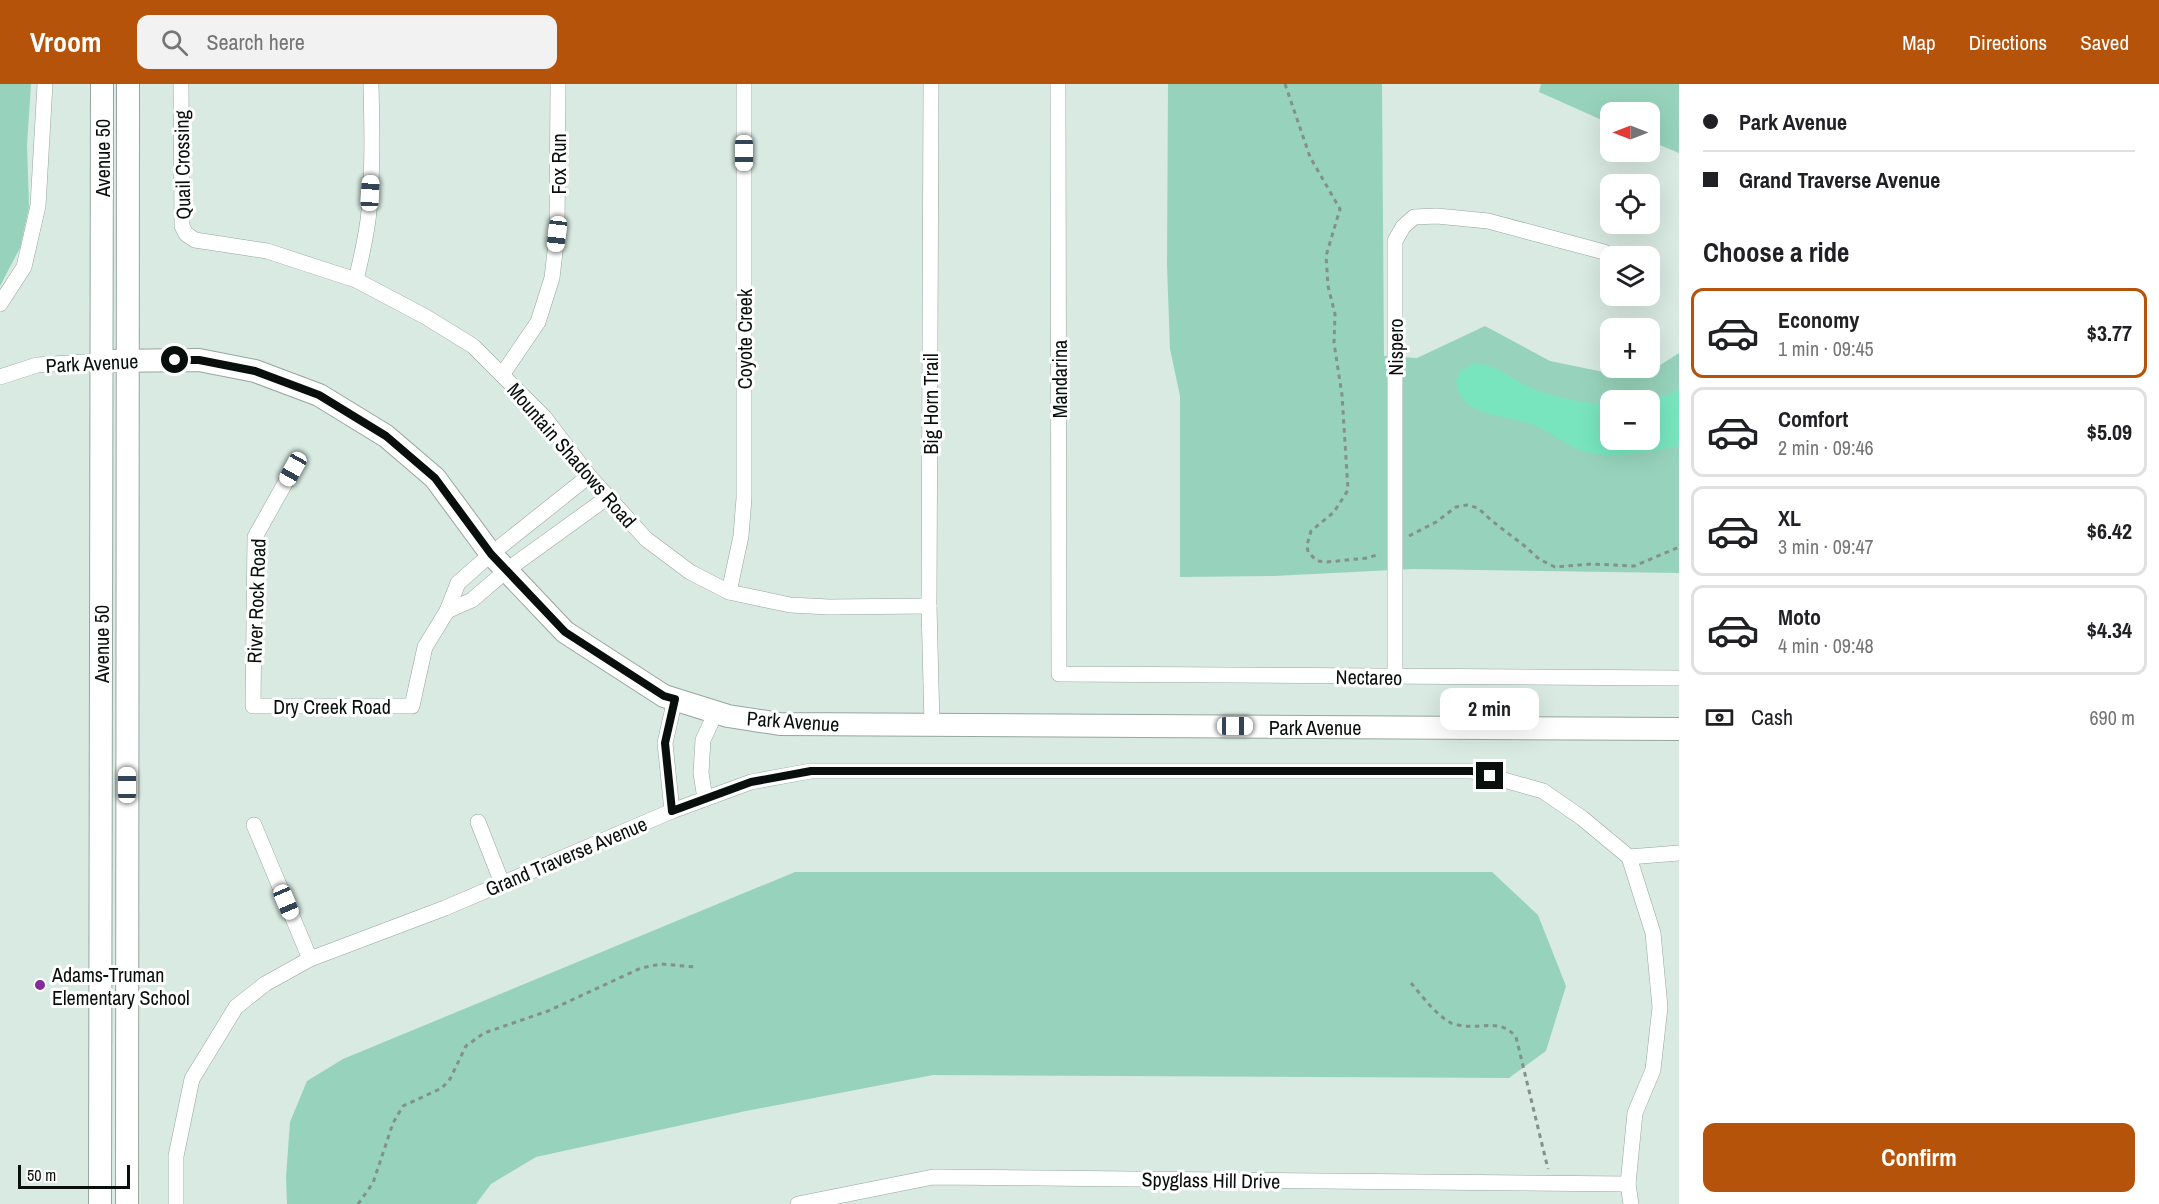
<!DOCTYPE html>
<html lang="en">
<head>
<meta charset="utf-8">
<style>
  :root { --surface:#fff; --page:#f2f2f2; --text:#202124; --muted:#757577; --line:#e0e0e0; --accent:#b45309 }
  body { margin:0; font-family:"Archivo Narrow",sans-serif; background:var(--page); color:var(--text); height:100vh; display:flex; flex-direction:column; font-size:22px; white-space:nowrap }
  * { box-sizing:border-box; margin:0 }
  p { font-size:20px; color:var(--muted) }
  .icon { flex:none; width:33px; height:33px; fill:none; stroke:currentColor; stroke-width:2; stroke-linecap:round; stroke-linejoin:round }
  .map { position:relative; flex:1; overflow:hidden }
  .drawer { display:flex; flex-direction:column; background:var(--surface); width:480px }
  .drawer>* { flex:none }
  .top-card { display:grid; align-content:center; height:132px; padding:0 24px; background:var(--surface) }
  .needle { width:39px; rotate:270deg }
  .controls { position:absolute; left:1600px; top:18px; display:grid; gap:12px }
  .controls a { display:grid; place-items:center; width:60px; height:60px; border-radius:12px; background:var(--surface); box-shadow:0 6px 24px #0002; font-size:30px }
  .scale { position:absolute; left:18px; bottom:15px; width:112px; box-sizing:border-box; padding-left:6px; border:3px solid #090f0c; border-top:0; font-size:16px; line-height:21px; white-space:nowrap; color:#090f0c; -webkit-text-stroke:4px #fff; paint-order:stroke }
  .end { position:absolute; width:27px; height:27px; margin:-14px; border:8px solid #090f0c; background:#fff; box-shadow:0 0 0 3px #fff }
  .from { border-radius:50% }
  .bubble { position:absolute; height:42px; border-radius:12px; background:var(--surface); box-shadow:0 6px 24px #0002; font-size:20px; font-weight:700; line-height:42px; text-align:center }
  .car { position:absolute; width:18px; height:36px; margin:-18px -9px; border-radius:8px; box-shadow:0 0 4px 2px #0007; background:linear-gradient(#fff 24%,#345 0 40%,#fff 0 76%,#345 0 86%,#fff 0) }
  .top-card b { display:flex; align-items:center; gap:21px; height:57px; font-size:22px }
  .top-card b+b { border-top:2px solid var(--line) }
  .top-card i { width:15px; height:15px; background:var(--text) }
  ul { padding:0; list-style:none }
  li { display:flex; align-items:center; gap:18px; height:90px; margin:0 12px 9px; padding:0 12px; border:3px solid var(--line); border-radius:12px }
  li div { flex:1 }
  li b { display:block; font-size:22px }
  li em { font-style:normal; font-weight:700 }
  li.current { border-color:var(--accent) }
  li>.icon { width:54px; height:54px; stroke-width:1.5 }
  h2 { padding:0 24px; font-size:27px; line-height:72px }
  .pay { display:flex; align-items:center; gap:15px; height:66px; padding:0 24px; font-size:22px }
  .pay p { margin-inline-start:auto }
  .primary-button { display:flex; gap:12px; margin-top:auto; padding:12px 24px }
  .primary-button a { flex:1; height:69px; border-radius:12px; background:var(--accent); color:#fff; font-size:24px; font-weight:700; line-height:69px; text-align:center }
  header { display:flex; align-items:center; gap:36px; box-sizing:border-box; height:84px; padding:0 30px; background:var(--accent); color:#fff }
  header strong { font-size:28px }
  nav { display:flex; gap:33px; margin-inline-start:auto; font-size:21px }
  .search { width:420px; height:54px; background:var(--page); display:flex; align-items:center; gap:15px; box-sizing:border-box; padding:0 21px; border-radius:12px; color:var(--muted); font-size:22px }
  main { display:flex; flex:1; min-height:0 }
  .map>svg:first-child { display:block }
</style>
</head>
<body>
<header>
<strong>Vroom</strong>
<div class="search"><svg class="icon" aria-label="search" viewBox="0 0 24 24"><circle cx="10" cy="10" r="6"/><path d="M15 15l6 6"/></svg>Search here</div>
<nav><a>Map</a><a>Directions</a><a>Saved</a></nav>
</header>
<main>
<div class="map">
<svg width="1679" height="1120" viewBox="0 0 1679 1120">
  <rect width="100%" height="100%" fill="#d8eae2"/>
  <g fill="#97d3bc" fill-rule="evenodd">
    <path d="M0 0H31L27 61 29 123 20 164 0 202Z"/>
    <path d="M1168 0H1382L1384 272 1417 274 1485 242 1550 277 1623 292 1651 287 1679 269V489L1413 485 1274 492 1180 493V312L1170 265 1167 182ZM1611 316H1650V356H1611Z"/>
    <path d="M1541 0H1679V69L1650 57V28H1611V40L1539 8Z"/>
    <path d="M795 788H1492L1538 831 1566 902 1546 967 1509 994 933 991 746 1027 536 1073 491 1100 476 1120H287L286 1093 290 1038 307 997 343 975Z"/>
  </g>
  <path fill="#78e5bf" d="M1473 280C1495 279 1510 294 1529 303 1553 314 1584 319 1611 321V356H1650V316H1645L1667 311 1679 305V362C1652 367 1624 374 1597 370 1571 367 1555 349 1531 340 1509 331 1465 334 1457 303 1454 290 1463 284 1473 280Z"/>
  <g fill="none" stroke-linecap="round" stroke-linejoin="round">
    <g stroke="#95a69f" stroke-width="16">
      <g id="street">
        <path d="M181 0 182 142 186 150 195 156 267 167 356 196 426 233 473 262 545 334 589 392 646 455 690 488 729 508 790 521 829 523 929 522"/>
        <path d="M931 0 929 522 932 641"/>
        <path d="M1058 0 1059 590 1679 594"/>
        <path d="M356 196C361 174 367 151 369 127 373 85 372 42 371 0"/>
        <path d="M0 220 24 183 38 122 45 0"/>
        <path d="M502 291 538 238 552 194 557 150 558 0"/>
        <path d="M0 293 37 281 102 277"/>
        <path d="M293 385 255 453 253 622H412L425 563 447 527 458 499 491 470 589 392"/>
        <path d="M729 508 741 452 744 414V0"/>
        <path d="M447 527 472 516 507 486 608 413"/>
        <path d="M1395 594V157L1403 143 1414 133 1437 132 1488 137 1604 168"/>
        <path d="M705 715 701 689 703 656 716 628"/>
        <path d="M672 727 665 659 675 615"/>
        <path d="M478 738 502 799"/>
        <path d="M254 741 310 875"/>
        <path d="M1629 773 1679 769"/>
        <path d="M176 1120V1072L192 995 236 923 265 900 310 875 445 824 672 727 751 698 811 687H1472L1543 707 1582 734 1629 773 1653 849 1660 923 1653 986 1635 1029 1628 1100 1631 1120"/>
        <path d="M798 1120 933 1093 1628 1100"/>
      </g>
    </g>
    <g stroke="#95a69f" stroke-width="24">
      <g id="secondary">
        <path d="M102 277 199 276 255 287 319 311 386 352 435 394 491 470 565 548 664 612 728 632 780 640 1679 645"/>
        <path d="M100 1120 102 0"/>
        <path d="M127 1120 128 0"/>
      </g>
    </g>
    <g stroke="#83918b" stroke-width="3" stroke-dasharray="4.5 4.5" stroke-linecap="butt">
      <path d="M1285 0 1310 73 1340 125 1326 172 1328 202 1335 230 1334 259 1342 311 1348 406 1334 428 1311 447 1307 461 1308 468 1317 477 1327 478 1367 474 1380 470"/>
      <path d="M1409 452 1436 438 1456 423 1467 421 1478 424 1492 437 1526 463 1539 475 1555 483 1591 480 1634 482 1679 463"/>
      <path d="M1411 899C1423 913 1435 930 1451 939 1454 941 1460 941 1464 942 1485 944 1501 935 1516 953L1548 1085"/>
      <path d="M358 1120 373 1099 393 1039 403 1022 442 1004 450 995 466 962 484 949 548 927 641 884 661 880 695 883"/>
    </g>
    <use href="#street" stroke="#fff" stroke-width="15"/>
    <use href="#secondary" stroke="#fff" stroke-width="22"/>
  </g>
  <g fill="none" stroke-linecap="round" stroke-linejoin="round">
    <path stroke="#090f0c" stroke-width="8" d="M175 276H199L255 287 319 311 386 352 435 394 491 470 565 548 664 612 675 615 665 659 672 727 751 698 811 687H1472L1490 692"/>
  </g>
  <circle fill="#842c99" stroke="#fff" stroke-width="2" cx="40" cy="901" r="6"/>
  <g text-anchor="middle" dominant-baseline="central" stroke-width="6" stroke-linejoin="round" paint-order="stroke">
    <g font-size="20" fill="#090f0c" stroke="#fff">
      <text transform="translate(102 74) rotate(-90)">Avenue 50</text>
      <text transform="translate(558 80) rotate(-90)">Fox Run</text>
      <text transform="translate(182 81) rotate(-91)">Quail Crossing</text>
      <text transform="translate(744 255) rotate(-90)">Coyote Creek</text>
      <text transform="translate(1395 263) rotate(-90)">Nispero</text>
      <text transform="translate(92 279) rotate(-3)">Park Avenue</text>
      <text transform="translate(1059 295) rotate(-90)">Mandarina</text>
      <text transform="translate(930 320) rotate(-90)">Big Horn Trail</text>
      <text transform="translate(572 371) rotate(49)">Mountain Shadows Road</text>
      <text transform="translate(256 517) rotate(-88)">River Rock Road</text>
      <text transform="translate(101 560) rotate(-90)">Avenue 50</text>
      <text transform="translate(1369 593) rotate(1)">Nectareo</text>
      <text x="332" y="622">Dry Creek Road</text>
      <text transform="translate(793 637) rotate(4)">Park Avenue</text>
      <text x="1315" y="643">Park Avenue</text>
      <text transform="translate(566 772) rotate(-23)">Grand Traverse Avenue</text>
      <text transform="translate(1211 1096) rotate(1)">Spyglass Hill Drive</text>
    </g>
    <g font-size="20" fill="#090f0c" stroke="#fff" text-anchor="start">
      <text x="52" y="890">Adams-Truman<tspan x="52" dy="23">Elementary School</tspan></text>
    </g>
  </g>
</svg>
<div class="controls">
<a><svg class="needle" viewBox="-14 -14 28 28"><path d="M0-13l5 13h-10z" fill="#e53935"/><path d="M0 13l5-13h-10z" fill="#757577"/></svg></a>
<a><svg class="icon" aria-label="locate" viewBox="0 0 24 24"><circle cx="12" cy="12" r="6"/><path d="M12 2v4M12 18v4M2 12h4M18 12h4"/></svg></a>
<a><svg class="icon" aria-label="layers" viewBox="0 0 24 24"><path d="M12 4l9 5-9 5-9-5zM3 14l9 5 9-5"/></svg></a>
<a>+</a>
<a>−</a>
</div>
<div class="scale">50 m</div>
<i class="end from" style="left:175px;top:276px"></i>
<i class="end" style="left:1490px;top:692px"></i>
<div class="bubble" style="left:1440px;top:604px;width:99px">2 min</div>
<i class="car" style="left:744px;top:69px;rotate:180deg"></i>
<i class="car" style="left:370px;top:109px;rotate:3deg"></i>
<i class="car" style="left:557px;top:150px;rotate:187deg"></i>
<i class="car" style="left:293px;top:385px;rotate:209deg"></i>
<i class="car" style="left:1235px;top:642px;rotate:90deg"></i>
<i class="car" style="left:127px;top:701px;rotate:0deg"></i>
<i class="car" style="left:286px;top:818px;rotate:157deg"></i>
</div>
<section class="drawer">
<div class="top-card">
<b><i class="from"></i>Park Avenue</b>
<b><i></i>Grand Traverse Avenue</b>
</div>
<h2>Choose a ride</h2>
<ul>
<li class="current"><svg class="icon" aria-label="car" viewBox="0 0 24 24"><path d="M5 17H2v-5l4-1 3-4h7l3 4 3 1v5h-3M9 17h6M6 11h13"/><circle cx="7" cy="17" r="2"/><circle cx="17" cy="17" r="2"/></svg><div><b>Economy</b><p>1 min · 09:45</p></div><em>$3.77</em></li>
<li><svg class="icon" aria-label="car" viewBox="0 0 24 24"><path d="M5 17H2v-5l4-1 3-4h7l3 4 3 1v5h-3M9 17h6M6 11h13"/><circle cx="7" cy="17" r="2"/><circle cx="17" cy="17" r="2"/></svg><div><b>Comfort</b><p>2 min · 09:46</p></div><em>$5.09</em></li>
<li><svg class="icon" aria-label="car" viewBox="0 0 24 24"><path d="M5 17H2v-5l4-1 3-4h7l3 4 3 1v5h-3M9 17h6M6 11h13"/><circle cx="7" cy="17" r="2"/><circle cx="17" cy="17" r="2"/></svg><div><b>XL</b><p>3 min · 09:47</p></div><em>$6.42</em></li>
<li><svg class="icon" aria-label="car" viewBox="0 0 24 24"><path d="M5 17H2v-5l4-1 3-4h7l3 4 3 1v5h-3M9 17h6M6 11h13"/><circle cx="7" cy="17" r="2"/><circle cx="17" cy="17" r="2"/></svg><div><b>Moto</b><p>4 min · 09:48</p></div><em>$4.34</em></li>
</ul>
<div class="pay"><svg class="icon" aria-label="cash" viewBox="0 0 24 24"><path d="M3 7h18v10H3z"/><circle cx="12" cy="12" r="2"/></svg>Cash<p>690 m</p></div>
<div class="primary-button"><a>Confirm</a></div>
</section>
</main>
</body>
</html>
